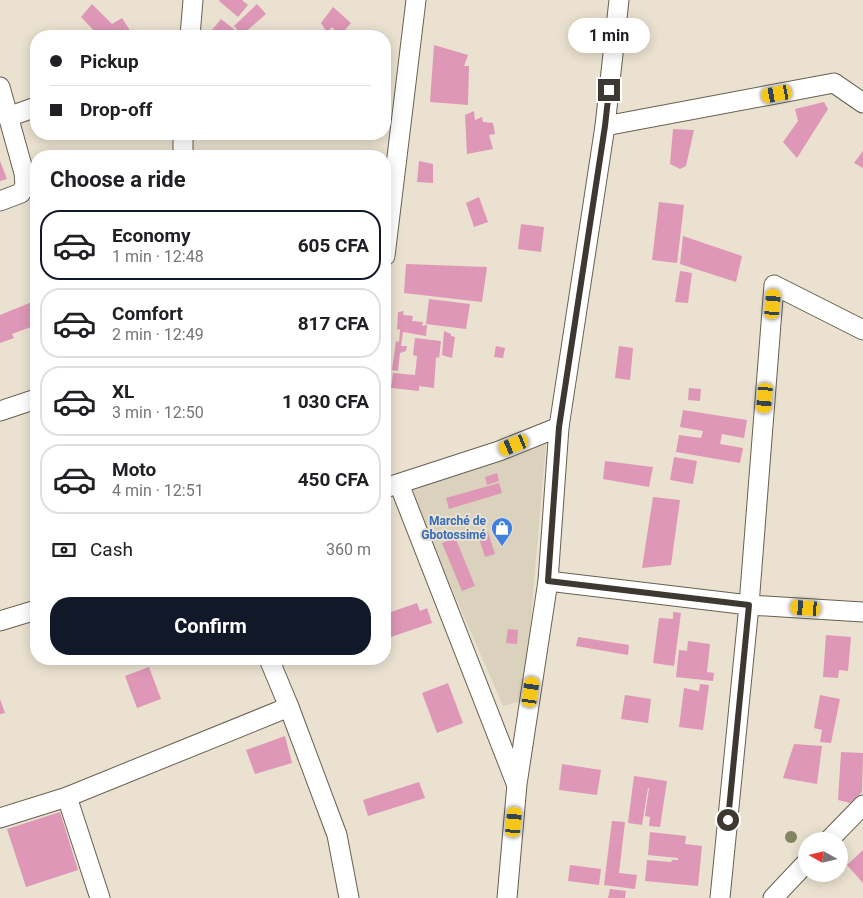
<!DOCTYPE html>
<html lang="en">
<head>
<meta charset="utf-8">
<style>
  :root { --surface:#fff; --page:#f6f6f6; --text:#202124; --muted:#757577; --line:#e0e0e0; --accent:#111827 }
  body { margin:0; font-family:Roboto,sans-serif; background:var(--page); color:var(--text); height:100vh; display:flex; flex-direction:column; font-size:19px; white-space:nowrap }
  * { box-sizing:border-box; margin:0 }
  p { font-size:16px; color:var(--muted) }
  .icon { flex:none; width:28px; height:28px; fill:none; stroke:currentColor; stroke-width:2; stroke-linecap:round; stroke-linejoin:round }
  .map { position:relative; flex:1; overflow:hidden }
  .sheet { position:absolute; left:30px; top:150px; width:361px; height:515px; display:flex; flex-direction:column; background:var(--surface); border-radius:20px; box-shadow:0 2px 12px #0003 }
  .sheet>* { flex:none }
  .guide { position:absolute; left:30px; top:30px; width:361px; height:110px; border-radius:20px; box-shadow:0 2px 12px #0003; display:grid; align-content:center; height:110px; padding:0 20px; background:var(--surface) }
  .needle { width:32px; rotate:278deg }
  .buttons { position:absolute; left:798px; top:832px; display:grid; gap:10px }
  .buttons a { display:grid; place-items:center; width:50px; height:50px; border-radius:50%; background:var(--surface); box-shadow:0 2px 12px #0003; font-size:25px }
  .end { position:absolute; width:22px; height:22px; margin:-11px; border:6px solid #3d3932; background:#fff; box-shadow:0 0 0 2px #fff }
  .from { border-radius:50% }
  .bubble { position:absolute; height:35px; border-radius:18px; background:var(--surface); box-shadow:0 2px 12px #0003; font-size:16px; font-weight:700; line-height:35px; text-align:center }
  .car { position:absolute; width:15px; height:30px; margin:-15px -8px; border-radius:6px; box-shadow:0 0 4px 1px #0007; background:linear-gradient(#f5c518 24%,#345 0 40%,#f5c518 0 76%,#345 0 86%,#f5c518 0) }
  .guide b { display:flex; align-items:center; gap:18px; height:48px; font-size:19px }
  .guide b+b { border-top:1px solid var(--line) }
  .guide i { width:12px; height:12px; background:var(--text) }
  ul { padding:0; list-style:none }
  li { display:flex; align-items:center; gap:15px; height:70px; margin:0 10px 8px; padding:0 10px; border:2px solid var(--line); border-radius:20px }
  li div { flex:1 }
  li b { display:block; font-size:19px }
  li em { font-style:normal; font-weight:700 }
  li.selected { border-color:var(--accent) }
  li>.icon { width:45px; height:45px; stroke-width:1.5 }
  h2 { padding:0 20px; font-size:22px; line-height:60px }
  .pay { display:flex; align-items:center; gap:12px; height:55px; padding:0 20px; font-size:19px }
  .pay p { margin-inline-start:auto }
  .button { display:flex; gap:10px; margin-top:auto; padding:10px 20px }
  .button a { flex:1; height:58px; border-radius:20px; background:var(--accent); color:#fff; font-size:20px; font-weight:700; line-height:58px; text-align:center }
  .map>svg:first-child { display:block }
</style>
</head>
<body>
<div class="map">
<svg width="863" height="898" viewBox="0 0 863 898">
  <rect width="100%" height="100%" fill="#eae1d0"/>
  <path fill="#dad2bd" d="M546 443 524 700 503 706 408 488Z"/>
  <g fill="#de97b6">
    <path d="M220 0H242L248 5 238 17 219 1Z"/>
    <path d="M92 4 112 24 122 18 131 32 125 36H99L81 17Z"/>
    <path d="M257 4 266 14 242 35 234 26Z"/>
    <path d="M333 7 351 23 340 36 332 27 327 32 321 23Z"/>
    <path d="M221 19 235 30 231 36H207Z"/>
    <path d="M434 45 468 55 464 66H469L468 105 430 102Z"/>
    <path d="M824 102 828 109 797 158 783 142 798 121 795 109Z"/>
    <path d="M474 111 475 120 482 117 483 122 493 123 495 134 489 135 493 149 467 154 465 115Z"/>
    <path d="M673 129 694 130 686 166 680 169 670 164Z"/>
    <path d="M863 151V168L854 163Z"/>
    <path d="M0 161 7 179 0 181Z"/>
    <path d="M419 161 433 164V183L417 182Z"/>
    <path d="M479 197 488 222 474 227 466 203Z"/>
    <path d="M659 202 684 205 677 263 652 260Z"/>
    <path d="M521 224 544 227 541 252 518 249Z"/>
    <path d="M683 236 742 256 736 282 680 264Z"/>
    <path d="M406 264 487 267 482 302 404 293Z"/>
    <path d="M680 271 692 273 688 303 675 302Z"/>
    <path d="M429 299 470 304 466 329 426 324Z"/>
    <path d="M32 302 36 314V325L12 334 14 338 0 343V315Z"/>
    <path d="M404 311 403 315 413 316 412 321 423 322 422 326 427 325 426 336 403 332 401 346H407L406 351 400 353 398 371 392 370 396 341 399 342 400 329 397 330 398 312Z"/>
    <path d="M444 331 451 334V336L455 337 452 358 442 355Z"/>
    <path d="M415 338 441 341 439 358 436 357 434 388 419 386V391L391 388 393 373 415 375 417 356 413 355Z"/>
    <path d="M496 346 505 348 503 358 494 357Z"/>
    <path d="M619 346 633 348 630 380 615 378Z"/>
    <path d="M689 388 701 389 700 401 688 400Z"/>
    <path d="M683 410 747 420 744 438 722 434 720 444 743 448 740 463 676 452 679 435 701 438 703 431 680 427Z"/>
    <path d="M674 457 697 461 693 484 670 480Z"/>
    <path d="M605 461 653 467 649 487 603 479Z"/>
    <path d="M497 473 499 481 487 485 485 477Z"/>
    <path d="M499 483 502 493 449 509 446 498Z"/>
    <path d="M653 497 680 500 671 565 642 568Z"/>
    <path d="M488 532 495 554 485 557 478 535Z"/>
    <path d="M455 537 475 586 462 591 442 543Z"/>
    <path d="M417 603 420 611 427 608 432 623 385 639V614Z"/>
    <path d="M673 612 681 613 674 666 653 663 659 618 673 619Z"/>
    <path d="M508 629 518 630 517 644 506 643Z"/>
    <path d="M826 635 851 637 848 671 839 670 838 678 823 677Z"/>
    <path d="M578 637 629 645 628 655 576 646Z"/>
    <path d="M688 641 710 644 707 672 714 673 713 681 676 677 679 650 687 651Z"/>
    <path d="M149 667 161 699 137 708 125 676Z"/>
    <path d="M448 683 463 723 437 733 422 693Z"/>
    <path d="M700 684 709 685 703 730 679 727 684 688 699 691Z"/>
    <path d="M625 695 651 699 648 723 621 719Z"/>
    <path d="M820 695 840 699 831 743 820 742 822 730 814 728Z"/>
    <path d="M0 699 5 713 0 714Z"/>
    <path d="M285 736 292 763 255 774 246 750Z"/>
    <path d="M794 744 822 746 817 784 783 778Z"/>
    <path d="M841 752 863 753 862 792 850 803 838 800Z"/>
    <path d="M562 764 601 770 597 795 559 790Z"/>
    <path d="M634 776 667 781 660 827 649 826 650 817 645 816 649 788H648L642 825 628 823Z"/>
    <path d="M419 782 425 798 368 816 363 800Z"/>
    <path d="M60 812 78 870 26 887 7 829Z"/>
    <path d="M612 821 625 822 619 873 637 875 635 889 604 885Z"/>
    <path d="M650 832 686 836 685 844 702 846 698 886 645 881 647 860 671 862 672 860H678V858L648 855Z"/>
    <path d="M863 850V883L847 865Z"/>
    <path d="M570 865 601 869 599 885 568 881Z"/>
    <path d="M610 889 626 891 625 898H608Z"/>
  </g>
  <g fill="none" stroke-linecap="round" stroke-linejoin="round">
    <g stroke="#676051" stroke-width="21">
      <g id="minor">
        <path d="M190 36 193 0"/>
        <path d="M0 87 24 173 25 185 21 193 0 201"/>
        <path d="M8 117 36 107"/>
        <path d="M605 126 834 83 863 103"/>
        <path d="M183 134V156"/>
        <path d="M385 256 416 0"/>
        <path d="M0 411 36 399"/>
        <path d="M399 484 516 783"/>
        <path d="M385 488 499 451 559 427"/>
        <path d="M548 581 749 605 863 612"/>
        <path d="M0 621 36 610"/>
        <path d="M269 659 289 707 337 835 349 898"/>
        <path d="M67 797 100 898"/>
        <path d="M0 818 67 797 289 707"/>
        <path d="M828 841 863 805"/>
        <path d="M507 898 517 784 548 581 559 427 605 126 619 0"/>
        <path d="M720 898 749 605 774 285 863 330"/>
        <path d="M773 898 806 863"/>
      </g>
    </g>
    <use href="#minor" stroke="#fff" stroke-width="19"/>
  </g>
  <circle fill="#828560" cx="791" cy="837" r="6"/>
  <g fill="none" stroke-linecap="round" stroke-linejoin="round">
    <path stroke="#3d3932" stroke-width="6" d="M609 90 605 126 559 427 548 581 749 605 728 820"/>
  </g>
  <defs>
    <g id="shop-pin" transform="scale(1.125)"><path d="M0 17L-7.5 6A9.5 9.5 0 1 1 7.5 6Z" fill="#3f7fe0" stroke="#eae1d0"/><path d="M-5-2.5h2.3a2.7 3.5 0 0 1 5.4 0H5L5.5 6h-11ZM-1.5-2.5h3a1.5 2.3 0 0 0-3 0Z" fill="#fff"/></g>
  </defs>
  <g fill-rule="evenodd">
    <use href="#shop-pin" x="502" y="528"/>
  </g>
  <g text-anchor="middle" dominant-baseline="central" stroke-width="4" stroke-linejoin="round" paint-order="stroke">
    <g font-size="12" font-weight="bold" fill="#366cbe" stroke="#eae1d0" text-anchor="end">
      <text x="486" y="521">Marché de<tspan x="486" dy="14">Gbotossimé</tspan></text>
    </g>
  </g>
</svg>
<div class="buttons">
<a><svg class="needle" viewBox="-14 -14 28 28"><path d="M0-13l5 13h-10z" fill="#e53935"/><path d="M0 13l5-13h-10z" fill="#757577"/></svg></a>
</div>
<i class="end from" style="left:728px;top:820px"></i>
<i class="end" style="left:609px;top:90px"></i>
<div class="bubble" style="left:568px;top:18px;width:82px">1 min</div>
<i class="car" style="left:777px;top:94px;rotate:260deg"></i>
<i class="car" style="left:773px;top:304px;rotate:5deg"></i>
<i class="car" style="left:765px;top:398px;rotate:185deg"></i>
<i class="car" style="left:514px;top:445px;rotate:248deg"></i>
<i class="car" style="left:806px;top:608px;rotate:274deg"></i>
<i class="car" style="left:531px;top:692px;rotate:8deg"></i>
<i class="car" style="left:514px;top:822px;rotate:5deg"></i>
<div class="guide">
<b><i class="from"></i>Pickup</b>
<b><i></i>Drop-off</b>
</div>
<section class="sheet">
<h2>Choose a ride</h2>
<ul>
<li class="selected"><svg class="icon" aria-label="car" viewBox="0 0 24 24"><path d="M5 17H2v-5l4-1 3-4h7l3 4 3 1v5h-3M9 17h6M6 11h13"/><circle cx="7" cy="17" r="2"/><circle cx="17" cy="17" r="2"/></svg><div><b>Economy</b><p>1 min · 12:48</p></div><em>605 CFA</em></li>
<li><svg class="icon" aria-label="car" viewBox="0 0 24 24"><path d="M5 17H2v-5l4-1 3-4h7l3 4 3 1v5h-3M9 17h6M6 11h13"/><circle cx="7" cy="17" r="2"/><circle cx="17" cy="17" r="2"/></svg><div><b>Comfort</b><p>2 min · 12:49</p></div><em>817 CFA</em></li>
<li><svg class="icon" aria-label="car" viewBox="0 0 24 24"><path d="M5 17H2v-5l4-1 3-4h7l3 4 3 1v5h-3M9 17h6M6 11h13"/><circle cx="7" cy="17" r="2"/><circle cx="17" cy="17" r="2"/></svg><div><b>XL</b><p>3 min · 12:50</p></div><em>1 030 CFA</em></li>
<li><svg class="icon" aria-label="car" viewBox="0 0 24 24"><path d="M5 17H2v-5l4-1 3-4h7l3 4 3 1v5h-3M9 17h6M6 11h13"/><circle cx="7" cy="17" r="2"/><circle cx="17" cy="17" r="2"/></svg><div><b>Moto</b><p>4 min · 12:51</p></div><em>450 CFA</em></li>
</ul>
<div class="pay"><svg class="icon" aria-label="cash" viewBox="0 0 24 24"><path d="M3 7h18v10H3z"/><circle cx="12" cy="12" r="2"/></svg>Cash<p>360 m</p></div>
<div class="button"><a>Confirm</a></div>
</section>
</div>
</body>
</html>
